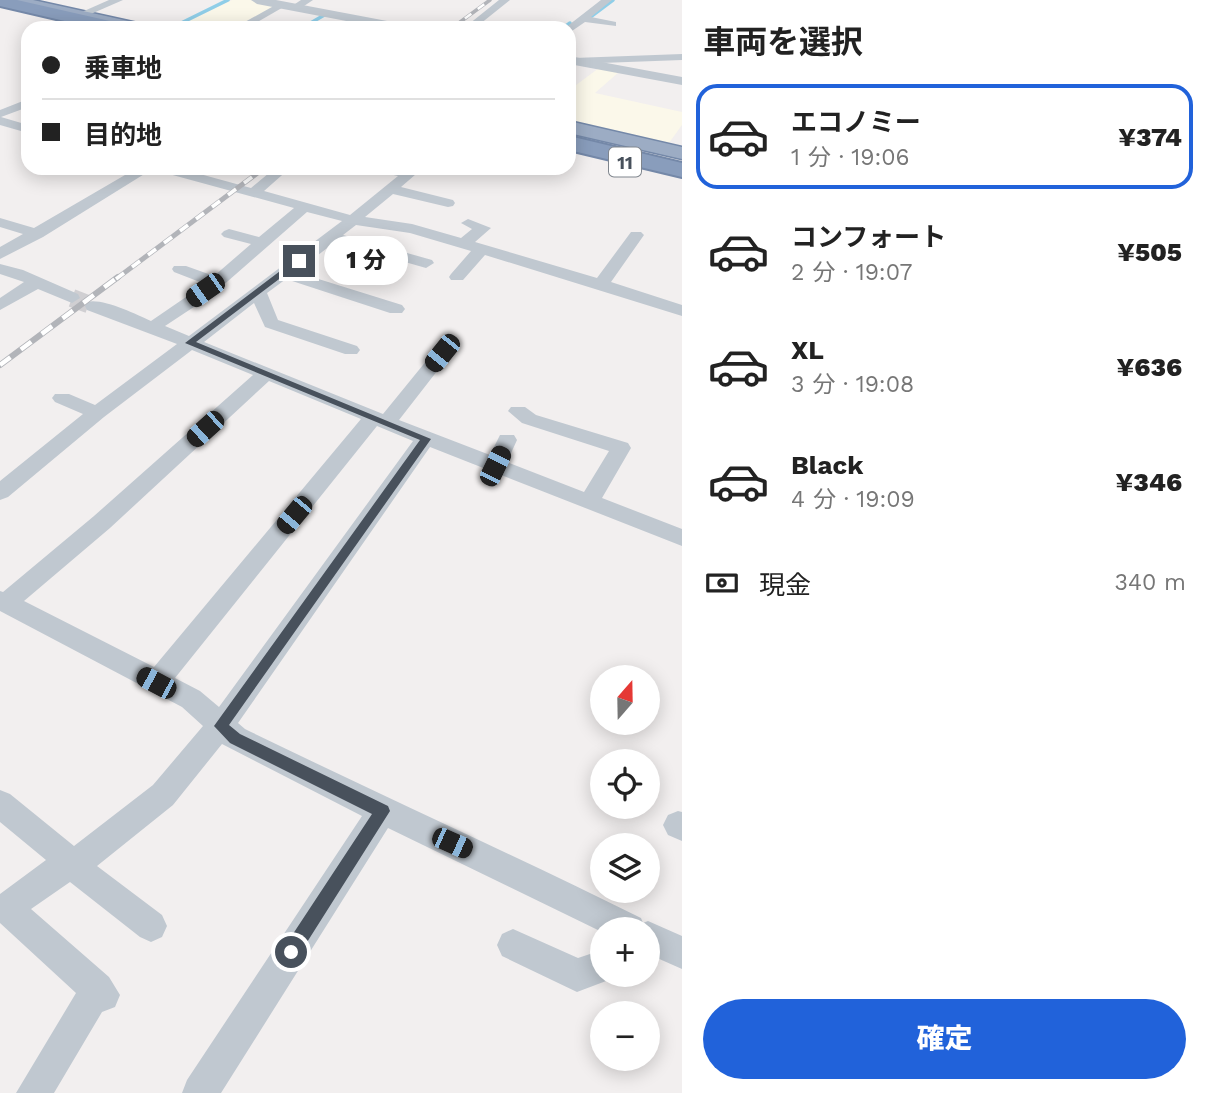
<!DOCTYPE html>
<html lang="ja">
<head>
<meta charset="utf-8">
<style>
  :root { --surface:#fff; --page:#f2f2f2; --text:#222; --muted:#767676; --line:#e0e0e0; --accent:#2162da }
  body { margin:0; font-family:"Work Sans","Noto Sans JP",sans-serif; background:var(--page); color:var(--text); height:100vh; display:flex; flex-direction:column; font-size:26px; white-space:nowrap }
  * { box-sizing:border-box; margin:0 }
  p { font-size:23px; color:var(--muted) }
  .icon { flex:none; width:38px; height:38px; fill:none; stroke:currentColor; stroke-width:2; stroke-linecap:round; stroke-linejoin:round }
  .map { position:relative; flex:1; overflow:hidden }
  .details { display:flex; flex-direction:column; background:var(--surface); width:525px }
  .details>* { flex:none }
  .guide { position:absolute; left:21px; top:21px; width:555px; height:154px; border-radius:21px; box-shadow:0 4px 18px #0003; display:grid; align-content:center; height:154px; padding:0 21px; background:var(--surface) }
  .needle { width:46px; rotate:20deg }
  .fabs { position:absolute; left:590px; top:665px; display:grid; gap:14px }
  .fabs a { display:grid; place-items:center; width:70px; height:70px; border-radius:50%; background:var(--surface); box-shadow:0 4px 18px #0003; font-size:35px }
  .end { position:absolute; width:32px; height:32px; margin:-16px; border:9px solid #48515c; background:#fff; box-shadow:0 0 0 4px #fff }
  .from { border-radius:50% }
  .bubble { position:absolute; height:49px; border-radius:24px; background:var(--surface); box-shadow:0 4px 18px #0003; font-size:23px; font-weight:800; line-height:49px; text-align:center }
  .car { position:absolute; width:21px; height:42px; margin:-21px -10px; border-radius:9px; box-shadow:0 0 5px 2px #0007; background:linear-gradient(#222 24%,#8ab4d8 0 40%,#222 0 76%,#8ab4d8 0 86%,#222 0) }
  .guide b { display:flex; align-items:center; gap:24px; height:66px; font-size:26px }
  .guide b+b { border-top:2px solid var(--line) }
  .guide i { width:18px; height:18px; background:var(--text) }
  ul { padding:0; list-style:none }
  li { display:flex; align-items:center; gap:21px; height:105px; margin:0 14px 10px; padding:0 7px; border:4px solid transparent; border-radius:21px }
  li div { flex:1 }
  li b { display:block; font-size:26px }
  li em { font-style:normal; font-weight:800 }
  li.current { border-color:var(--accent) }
  li>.icon { width:63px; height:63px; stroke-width:1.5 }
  h2 { padding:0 21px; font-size:32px; line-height:84px }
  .pay { display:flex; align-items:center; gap:18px; height:77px; padding:0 21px; font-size:26px }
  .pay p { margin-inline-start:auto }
  .cta { display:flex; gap:14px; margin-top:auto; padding:14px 21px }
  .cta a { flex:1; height:80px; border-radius:42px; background:var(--accent); color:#fff; font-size:28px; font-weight:800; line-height:80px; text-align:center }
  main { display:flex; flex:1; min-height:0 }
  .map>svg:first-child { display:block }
</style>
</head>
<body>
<main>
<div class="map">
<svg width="682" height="1093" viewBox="0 0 682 1093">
  <rect width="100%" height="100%" fill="#f2efef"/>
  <g fill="#fbf8ea">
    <path d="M232 0H251L279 5 235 28H175Z"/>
    <path d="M599 68 619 72 595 93 682 112V125L669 143 569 120V94L572 88Z"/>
  </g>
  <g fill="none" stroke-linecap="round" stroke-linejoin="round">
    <g stroke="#8fcee8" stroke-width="3.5">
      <path d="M589 18 613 0"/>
      <path d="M171 28 228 0"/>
      <path d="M302 28 326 14"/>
      <path d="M563 28 570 23"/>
    </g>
    <path stroke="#d0cfd2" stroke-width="18" stroke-dasharray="18 10" stroke-linecap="butt" d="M72 298 93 306"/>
    <g stroke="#7488a8" stroke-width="3">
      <g id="trunk">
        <path d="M4 0H33L142 24 144 28H114L7 3Z"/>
        <path d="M569 121 682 147V159L569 133Z"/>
      </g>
    </g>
    <g stroke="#7488a8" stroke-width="4">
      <g id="motorway">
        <path d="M0 0H17L123 24 126 28H95L0 6Z"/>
        <path d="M569 136 682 163V177L569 150Z"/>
      </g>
    </g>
    <g fill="#c0c8d0" fill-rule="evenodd">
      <path d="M109 0H123L84 17 75 15Z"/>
      <path d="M301 0H313L298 10H292V6Z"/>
      <path d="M499 0H510L475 28H464Z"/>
      <path d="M601 0H612L591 17 616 22V26L585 22 569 33V28H565Z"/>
      <path d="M279 3 287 5 247 28H234Z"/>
      <path d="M682 54V60L574 64 569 61 574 58Z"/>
      <path d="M28 99V107L1 117 28 125V133L0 125V110Z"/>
      <path d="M137 168H154L43 237 0 259V247L23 234 0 227V218L34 228Z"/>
      <path d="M156 168H178L251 188 275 168H290L264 191 350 215 398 176 376 171 374 168H423L401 187 453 200 455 203 453 206 448 207 393 194 365 217 412 224 461 238 472 229 461 223 468 219 491 228 475 242 597 278 631 232H641L644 235 611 282 682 305V316L485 255 463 280H451L449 277 451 274 471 251 410 233 356 225 343 235 432 260 434 263 426 268 335 242 296 272 402 305 405 309 402 313H390L286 279 267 293 278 320 357 346 360 350 357 354H345L265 327 254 303 204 342 383 414 436 349H448L451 353 448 357 399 420 490 455 500 435H514L517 440 507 462 584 492 609 451 522 423 508 411 511 407H525L536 415 628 443 631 448 602 498 682 529V546L430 447 238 723 245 729C376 793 510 853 641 918L643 923 648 921 682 936V969L648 954V929H602V932L388 828 221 1093H182L187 1080 362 816 222 744 173 805 97 866 162 915 167 926 162 937 151 942 140 937 70 882 31 909 109 977 120 995 115 1007 102 1012 54 1093H16L76 993 0 923V894L46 860 0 822V790L10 794 74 846 153 785 203 726 182 707 0 611V591L3 592 94 516 253 375 192 350 104 417 8 497 0 500V481L83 414 55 402 52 398 55 394H69L95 405 177 344 87 310 85 306 87 302C103 298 135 314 151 321L205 284 174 272 172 269 174 266H186L214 276 251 244 224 237 221 234 224 231 229 229 259 237 294 208 158 171ZM307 212 342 221 189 336 165 326 212 295ZM269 381 361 419 154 667 24 601 110 528ZM377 426 413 441 219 707 200 691 175 678Z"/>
      <path d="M0 264 23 270 78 294 80 298 72 303 38 289 0 310V298L24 282 0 274Z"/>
      <path d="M678 811 682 812V841L668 835 663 825 668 815Z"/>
      <path d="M513 929 578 958 602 950V975H615L614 978 577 992 502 956 497 945 502 934Z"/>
    </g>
    <g fill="#c0c8d0" fill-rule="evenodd">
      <path d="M251 0H276L403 24 409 28H383L257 4Z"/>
      <path d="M569 56 682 77V85L569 64Z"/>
    </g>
    <use href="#trunk" fill="#9cacc4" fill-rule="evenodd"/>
    <use href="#motorway" fill="#899dbc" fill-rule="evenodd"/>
    <g stroke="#b2b4b9" stroke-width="3.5">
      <path id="rail-far2" d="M452 28 490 0"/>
    </g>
    <g stroke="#b2b4b9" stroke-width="5">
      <path id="rail-far1" d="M116 279 264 168"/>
    </g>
    <g stroke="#b2b4b9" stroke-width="6">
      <path id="rail" d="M0 365 118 277"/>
    </g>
    <use href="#rail-far2" stroke="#fff" stroke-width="2.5" stroke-dasharray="8" stroke-linecap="butt"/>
    <use href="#rail-far1" stroke="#fff" stroke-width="3.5" stroke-dasharray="10" stroke-linecap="butt"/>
    <use href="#rail" stroke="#fff" stroke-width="4.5" stroke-dasharray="13" stroke-linecap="butt"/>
  </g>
  <path fill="#48515c" d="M296 259 303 261 196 342 431 439 229 725 240 734 388 806 390 811 297 958 291 960 285 958 283 952 285 946 372 814 230 743 214 726 420 440 185 343Z"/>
  <g text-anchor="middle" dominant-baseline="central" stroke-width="6" stroke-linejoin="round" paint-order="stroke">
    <rect fill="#fff" stroke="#7f858d" stroke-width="2" x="609" y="147.5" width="32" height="29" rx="5"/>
    <g font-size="18" font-weight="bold" fill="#48515c">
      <text x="625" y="162">11</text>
    </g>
  </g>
</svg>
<div class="fabs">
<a><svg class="needle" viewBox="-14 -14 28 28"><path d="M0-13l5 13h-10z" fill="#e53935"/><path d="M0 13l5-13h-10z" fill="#767676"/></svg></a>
<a><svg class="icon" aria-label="locate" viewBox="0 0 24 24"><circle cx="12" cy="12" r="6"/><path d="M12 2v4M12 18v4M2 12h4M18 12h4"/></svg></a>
<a><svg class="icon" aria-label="layers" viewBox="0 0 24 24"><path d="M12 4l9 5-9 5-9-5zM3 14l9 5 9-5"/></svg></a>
<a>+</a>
<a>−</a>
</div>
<i class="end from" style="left:291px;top:952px"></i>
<i class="end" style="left:299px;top:261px"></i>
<div class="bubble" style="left:324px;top:236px;width:84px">1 分</div>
<i class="car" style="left:205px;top:290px;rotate:235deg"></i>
<i class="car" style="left:442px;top:353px;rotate:219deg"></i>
<i class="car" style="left:205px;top:429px;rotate:228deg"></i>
<i class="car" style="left:495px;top:466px;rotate:26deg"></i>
<i class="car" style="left:294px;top:515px;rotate:220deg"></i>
<i class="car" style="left:156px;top:683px;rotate:298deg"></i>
<i class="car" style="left:452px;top:843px;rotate:114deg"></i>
<div class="guide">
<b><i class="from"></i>乗車地</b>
<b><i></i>目的地</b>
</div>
</div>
<section class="details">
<h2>車両を選択</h2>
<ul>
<li class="current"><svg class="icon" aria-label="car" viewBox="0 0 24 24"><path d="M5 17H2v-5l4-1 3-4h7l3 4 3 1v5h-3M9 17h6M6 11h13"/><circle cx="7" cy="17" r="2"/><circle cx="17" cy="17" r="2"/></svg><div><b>エコノミー</b><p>1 分 · 19:06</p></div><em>¥374</em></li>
<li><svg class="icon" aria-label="car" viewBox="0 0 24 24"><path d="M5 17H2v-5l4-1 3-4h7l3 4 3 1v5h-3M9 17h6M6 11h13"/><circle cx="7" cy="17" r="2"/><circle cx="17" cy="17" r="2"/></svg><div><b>コンフォート</b><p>2 分 · 19:07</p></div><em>¥505</em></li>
<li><svg class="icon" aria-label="car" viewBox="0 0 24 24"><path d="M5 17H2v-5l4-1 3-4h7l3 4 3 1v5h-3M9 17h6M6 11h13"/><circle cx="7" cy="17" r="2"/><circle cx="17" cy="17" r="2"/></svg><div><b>XL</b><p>3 分 · 19:08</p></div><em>¥636</em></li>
<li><svg class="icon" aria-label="car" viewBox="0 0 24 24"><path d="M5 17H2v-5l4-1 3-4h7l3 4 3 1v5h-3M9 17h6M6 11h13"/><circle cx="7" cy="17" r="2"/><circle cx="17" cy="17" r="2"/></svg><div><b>Black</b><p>4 分 · 19:09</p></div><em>¥346</em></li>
</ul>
<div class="pay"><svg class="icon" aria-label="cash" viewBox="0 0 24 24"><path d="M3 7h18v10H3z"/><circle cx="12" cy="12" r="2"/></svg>現金<p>340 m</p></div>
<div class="cta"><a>確定</a></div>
</section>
</main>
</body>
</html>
